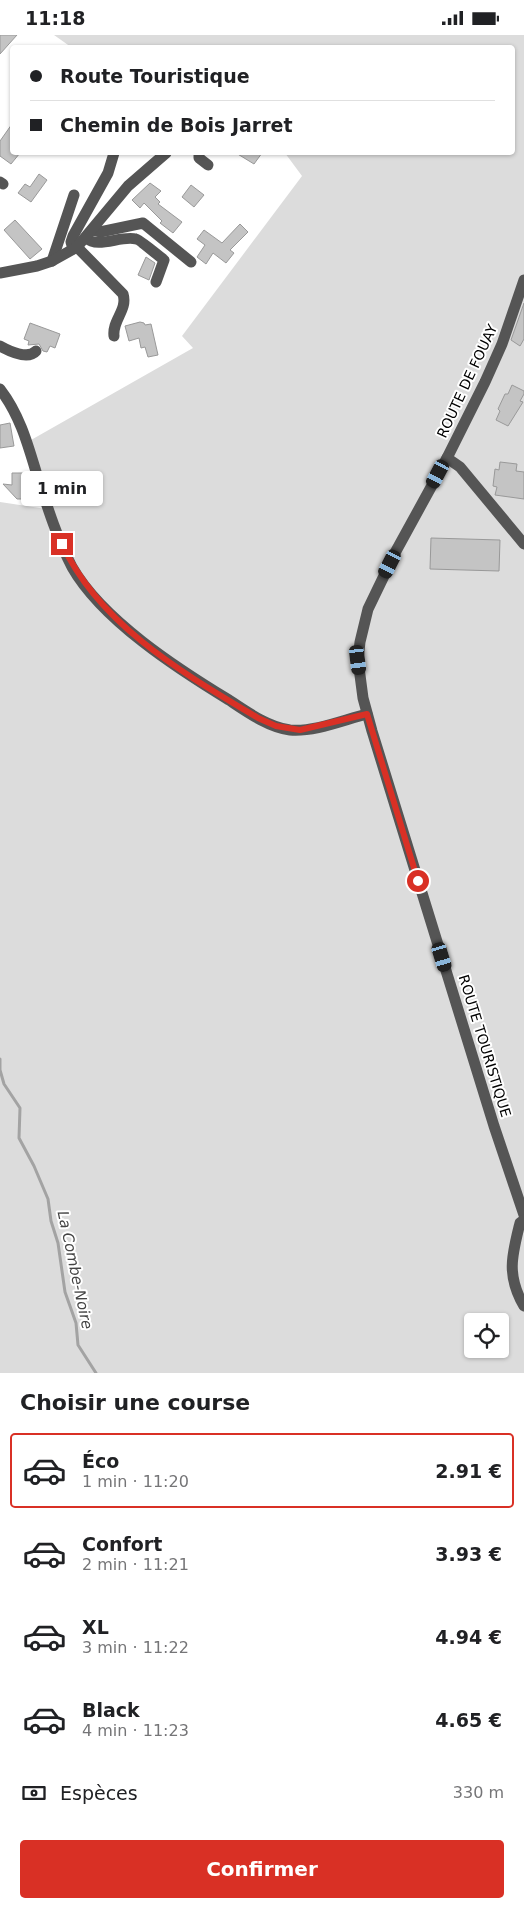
<!DOCTYPE html>
<html lang="fr">
<head>
<meta charset="utf-8">
<style>
  :root { --surface:#fff; --page:#f6f6f6; --text:#202124; --muted:#757577; --line:#e0e0e0; --accent:#d93025 }
  body { margin:0; font-family:"DejaVu Sans",sans-serif; background:var(--page); color:var(--text); height:100vh; display:flex; flex-direction:column; font-size:19px; white-space:nowrap }
  * { box-sizing:border-box; margin:0 }
  p { font-size:16px; color:var(--muted) }
  .icon { flex:none; width:28px; height:28px; fill:none; stroke:currentColor; stroke-width:2; stroke-linecap:round; stroke-linejoin:round }
  .map { position:relative; height:1338px; overflow:hidden }
  .drawer { display:flex; flex-direction:column; background:var(--surface); flex:1 }
  .drawer>* { flex:none }
  .hud { position:absolute; left:10px; top:10px; width:505px; height:110px; border-radius:5px; box-shadow:0 1px 4px #0004; display:grid; align-content:center; height:110px; padding:0 20px; background:var(--surface) }
  .controls { position:absolute; left:464px; top:1278px; display:grid; gap:10px }
  .controls a { display:grid; place-items:center; width:45px; height:45px; border-radius:5px; background:var(--surface); box-shadow:0 1px 4px #0004; font-size:25px }
  .end { position:absolute; width:22px; height:22px; margin:-11px; border:6px solid #d93025; background:#fff; box-shadow:0 0 0 2px #fff }
  .from { border-radius:50% }
  .bubble { position:absolute; height:35px; border-radius:5px; background:var(--surface); box-shadow:0 1px 4px #0004; font-size:16px; font-weight:600; line-height:35px; text-align:center }
  .car { position:absolute; width:15px; height:30px; margin:-15px -8px; border-radius:6px; box-shadow:0 0 4px 1px #0007; background:linear-gradient(#222 24%,#8ab4d8 0 40%,#222 0 76%,#8ab4d8 0 86%,#222 0) }
  .hud b { display:flex; align-items:center; gap:18px; height:48px; font-size:19px }
  .hud b+b { border-top:1px solid var(--line) }
  .hud i { width:12px; height:12px; background:var(--text) }
  ul { padding:0; list-style:none }
  li { display:flex; align-items:center; gap:15px; height:75px; margin:0 10px 8px; padding:0 10px; border:2px solid transparent; border-radius:5px }
  li div { flex:1 }
  li b { display:block; font-size:19px }
  li em { font-style:normal; font-weight:600 }
  li.active { border-color:var(--accent) }
  li>.icon { width:45px; height:45px; stroke-width:1.5 }
  h2 { padding:0 20px; font-size:22px; line-height:60px }
  .pay { display:flex; align-items:center; gap:12px; height:55px; padding:0 20px; font-size:19px }
  .pay p { margin-inline-start:auto }
  .cta { display:flex; gap:10px; margin-top:auto; padding:10px 20px }
  .cta a { flex:1; height:58px; border-radius:5px; background:var(--accent); color:#fff; font-size:20px; font-weight:600; line-height:58px; text-align:center }
  .status { display:flex; justify-content:space-between; align-items:center; height:35px; padding:0 25px; background:var(--surface); direction:ltr }
  .status svg { height:14px; fill:currentColor }
  .map>svg:first-child { display:block }
</style>
</head>
<body>
<div class="status"><b>11:18</b><svg viewBox="0 0 49 12"><path d="M0 12V9h3v3zM5 12V6h3v6zM10 12V3h3v9zM15 12V0h3v12zM26 1h20v11H26zM47 4h2v5h-2z"/></svg></div>
<div class="map">
<svg width="524" height="1338" viewBox="0 0 524 1338">
  <rect width="100%" height="100%" fill="#fff"/>
  <path fill="#dcdcdc" fill-rule="evenodd" d="M54 0H524V1338H0V467L53 475 31 405 193 313 182 301 302 141 285 118H512V12H71ZM472 1286H500V1314H472Z"/>
  <g fill="none" stroke-linecap="round" stroke-linejoin="round">
    <path stroke="#a3a3a3" stroke-width="3" d="M0 1024V1035L4 1049 20 1073 19 1103 34 1131 48 1164 51 1186 58 1208 65 1257 76 1288 78 1310 96 1338"/>
  </g>
  <g fill="#c4c4c4" stroke="#999">
    <path d="M0 0H17L0 19Z"/>
    <path d="M12 89V118H20L11 129 0 121V106Z"/>
    <path d="M236 118H262L254 129Z"/>
    <path d="M39 139 47 145 31 167 18 158 25 149 30 152Z"/>
    <path d="M150 148 161 156 155 162 160 167 158 169 182 187 173 198 160 188 162 186 144 168 140 173 132 165Z"/>
    <path d="M191 150 204 160 194 172 182 162Z"/>
    <path d="M15 185 42 214 30 224 4 195Z"/>
    <path d="M240 189 248 197 230 215 234 218 226 228 213 218 206 229 197 222 205 210 197 204 204 195 222 208Z"/>
    <path d="M146 222 155 228 149 245 138 240Z"/>
    <path d="M524 268V304L520 311 511 305Z"/>
    <path d="M140 287 144 288 145 290 151 289 158 320 148 322 145 312 141 313 139 303 129 306 125 291Z"/>
    <path d="M30 288 60 299 55 313 50 311 47 317 43 316 39 309 28 310 29 306 24 304Z"/>
    <path d="M512 350 524 356V359L520 366 523 367 508 391 496 385 500 376 498 374 505 359H508Z"/>
    <path d="M10 388 14 411 0 413V390Z"/>
    <path d="M500 427 517 429 516 436 524 437V464L495 460 497 452 493 451 495 434 499 435Z"/>
    <path d="M12 438H24L28 442V449L32 450V464H17L3 449 12 450Z"/>
    <path d="M431 503 500 505 499 536 430 534Z"/>
  </g>
  <g fill="none" stroke-linecap="round" stroke-linejoin="round">
    <g stroke="#555" stroke-width="11">
      <path d="M199 118V123L208 130"/>
      <path d="M0 147 3 149"/>
      <path d="M92 195 100 197 143 188 191 227"/>
      <path d="M86 203C98 214 121 200 136 204 139 204 161 223 164 225L156 247"/>
      <path d="M77 212 123 259C128 275 112 285 114 301"/>
      <path d="M73 214 71 207 73 201 108 138 114 118"/>
      <path d="M52 226 74 160"/>
      <path d="M0 238 37 231 52 226 77 212 128 151 166 118"/>
      <path d="M524 245 502 309 485 347 447 423 396 516 368 574 360 607 358 625 363 663 372 696 494 1091 524 1180"/>
      <path d="M0 311C9 316 28 325 36 316"/>
      <path d="M0 354C20 380 28 410 37 440 47 471 57 503 72 532 102 585 178 634 229 665 247 677 268 692 290 695 315 697 343 685 367 679"/>
      <path d="M447 423 460 432 524 509"/>
      <path d="M524 1185 520 1188C512 1220 506 1240 524 1271"/>
    </g>
  </g>
  <g fill="none" stroke-linecap="round" stroke-linejoin="round">
    <path stroke="#d93025" stroke-width="6" d="M62 509C100 591 183 638 258 683L276 691 300 695 367 679 418 846"/>
  </g>
  <g text-anchor="middle" dominant-baseline="central" stroke-width="4" stroke-linejoin="round" paint-order="stroke">
    <g font-size="14" fill="#000" stroke="#fff">
      <text transform="translate(467 346) rotate(-65)">ROUTE DE FOUAY</text>
      <text transform="translate(485 1011) rotate(73)">ROUTE TOURISTIQUE</text>
    </g>
    <g font-size="15" font-style="italic" fill="#444" stroke="#fff">
      <text transform="translate(75 1235) rotate(78)">La Combe-Noire</text>
    </g>
  </g>
</svg>
<div class="controls">
<a><svg class="icon" aria-label="locate" viewBox="0 0 24 24"><circle cx="12" cy="12" r="6"/><path d="M12 2v4M12 18v4M2 12h4M18 12h4"/></svg></a>
</div>
<i class="end from" style="left:418px;top:846px"></i>
<i class="end" style="left:62px;top:509px"></i>
<div class="bubble" style="left:21px;top:436px;width:82px">1 min</div>
<i class="car" style="left:438px;top:439px;rotate:208deg"></i>
<i class="car" style="left:390px;top:529px;rotate:207deg"></i>
<i class="car" style="left:358px;top:625px;rotate:173deg"></i>
<i class="car" style="left:442px;top:922px;rotate:163deg"></i>
<div class="hud">
<b><i class="from"></i>Route Touristique</b>
<b><i></i>Chemin de Bois Jarret</b>
</div>
</div>
<section class="drawer">
<h2>Choisir une course</h2>
<ul>
<li class="active"><svg class="icon" aria-label="car" viewBox="0 0 24 24"><path d="M5 17H2v-5l4-1 3-4h7l3 4 3 1v5h-3M9 17h6M6 11h13"/><circle cx="7" cy="17" r="2"/><circle cx="17" cy="17" r="2"/></svg><div><b>Éco</b><p>1 min · 11:20</p></div><em>2.91 €</em></li>
<li><svg class="icon" aria-label="car" viewBox="0 0 24 24"><path d="M5 17H2v-5l4-1 3-4h7l3 4 3 1v5h-3M9 17h6M6 11h13"/><circle cx="7" cy="17" r="2"/><circle cx="17" cy="17" r="2"/></svg><div><b>Confort</b><p>2 min · 11:21</p></div><em>3.93 €</em></li>
<li><svg class="icon" aria-label="car" viewBox="0 0 24 24"><path d="M5 17H2v-5l4-1 3-4h7l3 4 3 1v5h-3M9 17h6M6 11h13"/><circle cx="7" cy="17" r="2"/><circle cx="17" cy="17" r="2"/></svg><div><b>XL</b><p>3 min · 11:22</p></div><em>4.94 €</em></li>
<li><svg class="icon" aria-label="car" viewBox="0 0 24 24"><path d="M5 17H2v-5l4-1 3-4h7l3 4 3 1v5h-3M9 17h6M6 11h13"/><circle cx="7" cy="17" r="2"/><circle cx="17" cy="17" r="2"/></svg><div><b>Black</b><p>4 min · 11:23</p></div><em>4.65 €</em></li>
</ul>
<div class="pay"><svg class="icon" aria-label="cash" viewBox="0 0 24 24"><path d="M3 7h18v10H3z"/><circle cx="12" cy="12" r="2"/></svg>Espèces<p>330 m</p></div>
<div class="cta"><a>Confirmer</a></div>
</section>
</body>
</html>
